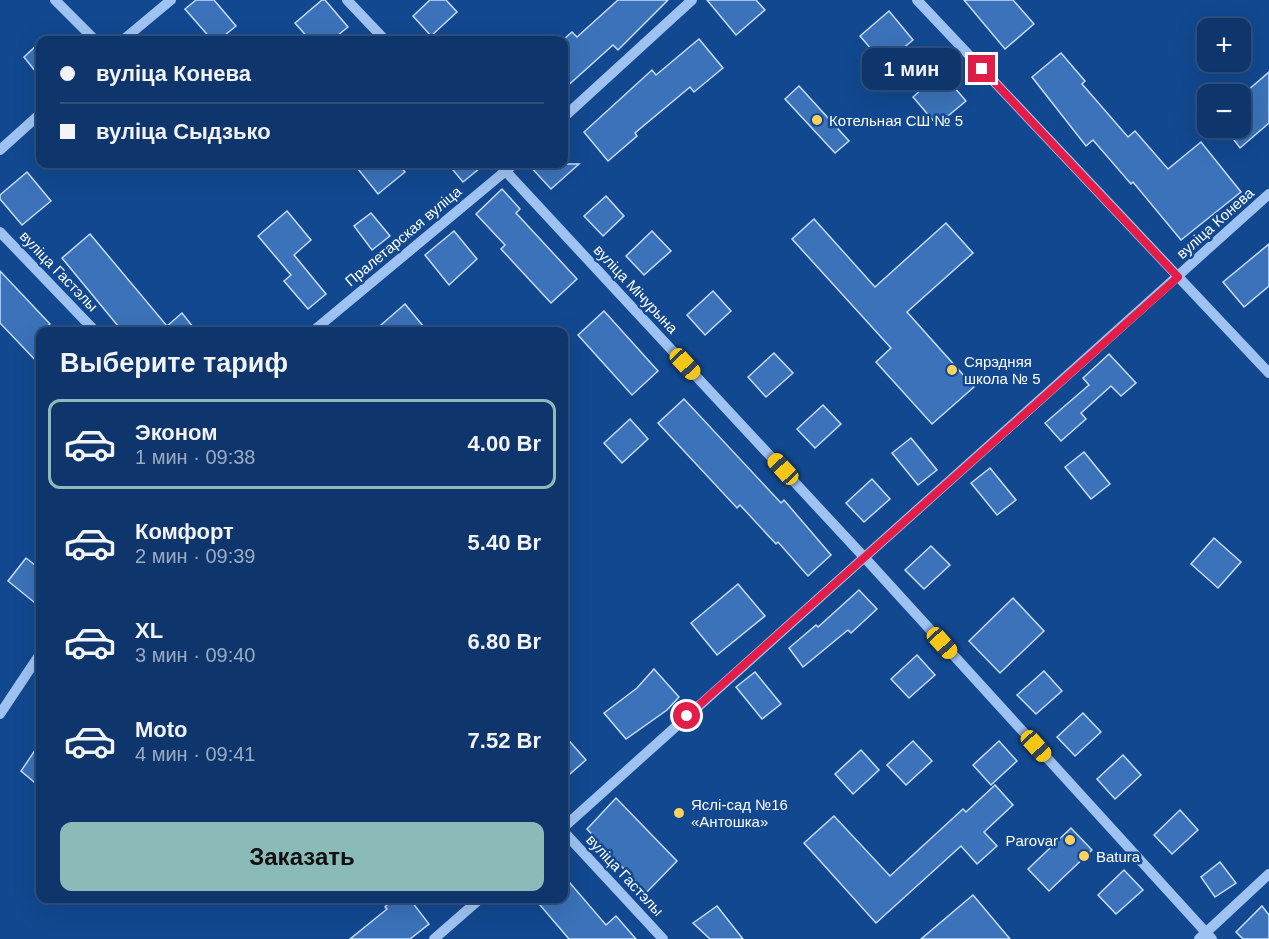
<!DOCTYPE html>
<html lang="ru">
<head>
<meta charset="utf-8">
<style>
  :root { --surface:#0e366c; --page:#1c4174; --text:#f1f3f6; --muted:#9babc2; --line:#2e507f; --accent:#8bbbb9 }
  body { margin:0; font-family:Arial,sans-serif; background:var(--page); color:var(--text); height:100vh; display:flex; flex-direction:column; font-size:22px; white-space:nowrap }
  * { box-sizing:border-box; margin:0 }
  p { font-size:20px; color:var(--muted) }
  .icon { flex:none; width:33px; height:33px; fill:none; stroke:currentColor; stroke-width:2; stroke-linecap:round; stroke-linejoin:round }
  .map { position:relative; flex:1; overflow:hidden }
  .sheet { position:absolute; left:36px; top:327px; width:532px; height:576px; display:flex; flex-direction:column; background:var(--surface); border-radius:12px; box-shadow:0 6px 24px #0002,0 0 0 2px var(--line) }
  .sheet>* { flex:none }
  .guide { position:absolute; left:36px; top:36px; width:532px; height:132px; border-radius:12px; box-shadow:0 6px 24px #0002,0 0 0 2px var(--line); display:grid; align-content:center; height:132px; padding:0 24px; background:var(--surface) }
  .tools { position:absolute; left:1197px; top:18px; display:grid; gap:12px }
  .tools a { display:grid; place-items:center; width:54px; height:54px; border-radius:12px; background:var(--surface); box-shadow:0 6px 24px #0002,0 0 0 2px var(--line); font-size:30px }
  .end { position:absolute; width:27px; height:27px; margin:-14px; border:8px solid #e11d48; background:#fff; box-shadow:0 0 0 3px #fff }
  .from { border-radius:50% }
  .bubble { position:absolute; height:42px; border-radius:12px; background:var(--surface); box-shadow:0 6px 24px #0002,0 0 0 2px var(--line); font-size:20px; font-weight:700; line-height:42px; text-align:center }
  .car { position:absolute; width:18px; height:36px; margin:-18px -9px; border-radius:8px; box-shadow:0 0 4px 2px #0007; background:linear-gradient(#f5c518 24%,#345 0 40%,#f5c518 0 76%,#345 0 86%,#f5c518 0) }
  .guide b { display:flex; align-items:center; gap:21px; height:57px; font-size:22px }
  .guide b+b { border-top:2px solid var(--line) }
  .guide i { width:15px; height:15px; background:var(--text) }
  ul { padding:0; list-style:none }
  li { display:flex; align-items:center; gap:18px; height:90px; margin:0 12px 9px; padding:0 12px; border:3px solid transparent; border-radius:12px }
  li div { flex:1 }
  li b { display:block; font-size:22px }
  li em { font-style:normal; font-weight:700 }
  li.active { border-color:var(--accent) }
  li>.icon { width:54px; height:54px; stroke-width:1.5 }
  h2 { padding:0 24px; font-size:27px; line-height:72px }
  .button { display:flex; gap:12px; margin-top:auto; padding:12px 24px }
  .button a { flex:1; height:69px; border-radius:12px; background:var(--accent); color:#111; font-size:24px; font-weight:700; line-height:69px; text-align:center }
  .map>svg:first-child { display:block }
</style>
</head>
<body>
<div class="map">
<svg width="1269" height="939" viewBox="0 0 1269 939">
  <rect width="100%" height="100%" fill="#124890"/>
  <g fill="#3b72b9" stroke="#c5defd" stroke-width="1.5">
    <path d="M196 0H214L236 26 219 40H212L185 9Z"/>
    <path d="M322 0H325L348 27 332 40H310L295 23Z"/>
    <path d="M430 0H446L457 12 431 36 413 16Z"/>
    <path d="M618 0H668L618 50 613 45 564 89V39L572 32 577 37Z"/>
    <path d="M707 0H756L765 10 736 35Z"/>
    <path d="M964 0H1013L1034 24 1005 49Z"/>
    <path d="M889 11 913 40 884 64 860 36Z"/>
    <path d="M699 39 723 68 694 92 690 87 635 133 637 136 608 161 584 132 652 70 656 75Z"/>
    <path d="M40 42V77L24 57Z"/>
    <path d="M1061 53 1085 81 1082 84 1128 137 1135 131 1168 169 1201 142 1241 192 1181 240 1133 182 1131 184 1093 140 1086 146 1032 77Z"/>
    <path d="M941 72 966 101 937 125 913 97Z"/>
    <path d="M1269 72V123L1240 148 1225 128H1240V97Z"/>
    <path d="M799 86 849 141 835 153 785 99Z"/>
    <path d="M354 164H398L405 172 378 194Z"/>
    <path d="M448 164H485L463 182Z"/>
    <path d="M528 164H579L551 189Z"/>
    <path d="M27 172 51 201 22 225 0 199V195Z"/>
    <path d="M502 189 520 209 516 213 577 279 551 303 501 249 505 245 476 214Z"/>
    <path d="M606 196 624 216 603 236 584 216Z"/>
    <path d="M287 211 311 240 294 255 326 294 308 309 284 281 291 275 258 236Z"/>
    <path d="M371 213 390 236 372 250 354 226Z"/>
    <path d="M814 219 875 287 946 223 973 253 907 312 974 387 932 424 876 362 891 348 792 239Z"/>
    <path d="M454 231 477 259 449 285 425 255Z"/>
    <path d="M652 231 671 251 644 275 626 256Z"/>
    <path d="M90 234 167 326 182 313 197 332H123L62 258Z"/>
    <path d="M1269 244V286L1244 307 1223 282Z"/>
    <path d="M0 271 50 324 40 332V365L0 323Z"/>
    <path d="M713 291 731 311 705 335 687 315Z"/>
    <path d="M405 304 428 332H373Z"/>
    <path d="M604 311 658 371 632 395 578 335Z"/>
    <path d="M774 353 793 373 766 397 748 377Z"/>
    <path d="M1109 354 1136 383 1121 396 1111 386 1081 413 1086 419 1061 441 1045 423 1089 385 1083 378Z"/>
    <path d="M684 399 781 503 784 500 831 555 808 576 778 542 776 544 740 505 737 508 658 423Z"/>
    <path d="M823 405 841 424 815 448 797 429Z"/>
    <path d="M630 419 648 439 622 463 604 443Z"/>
    <path d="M911 438 937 470 918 485 892 453Z"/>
    <path d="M1084 452 1110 484 1091 499 1065 467Z"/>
    <path d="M990 468 1016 500 997 515 971 483Z"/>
    <path d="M872 479 890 499 864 522 846 503Z"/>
    <path d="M1214 538 1241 562 1218 588 1191 564Z"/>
    <path d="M931 546 950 565 924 589 905 570Z"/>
    <path d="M26 558 40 569V607L8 581Z"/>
    <path d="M738 584 765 616 717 655 691 623Z"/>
    <path d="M859 590 877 609 851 633 848 630 803 667 789 648 816 625 818 627Z"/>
    <path d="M1013 598 1044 631 1000 673 969 641Z"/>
    <path d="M917 655 935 675 909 698 891 679Z"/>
    <path d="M654 669 679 697 667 710 626 739 604 713 637 688Z"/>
    <path d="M1044 671 1062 691 1036 714 1017 695Z"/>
    <path d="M755 672 781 704 762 719 736 687Z"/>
    <path d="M1083 713 1101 732 1075 756 1057 737Z"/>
    <path d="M564 735 586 760 564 779Z"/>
    <path d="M913 741 932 761 906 785 887 765Z"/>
    <path d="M999 741 1017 761 991 785 973 765Z"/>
    <path d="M40 743V787L21 771Z"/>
    <path d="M861 750 879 770 853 794 835 774Z"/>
    <path d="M1123 755 1141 775 1115 799 1097 779Z"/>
    <path d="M995 785 1013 805 984 832 997 846 977 864 961 846 876 923 804 843 834 816 890 876 963 809 966 812Z"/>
    <path d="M616 798 677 861 646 893 587 829Z"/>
    <path d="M1180 810 1198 830 1172 854 1154 835Z"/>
    <path d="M1071 828 1092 850 1049 891 1028 869Z"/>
    <path d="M1220 862 1236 883 1215 897 1201 877Z"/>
    <path d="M1124 870 1143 890 1116 914 1098 895Z"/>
    <path d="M564 876 606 925 616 916 636 939H569L534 898H564Z"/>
    <path d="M973 895 1010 939H921Z"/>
    <path d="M394 898H409L429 924 410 939H350L387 909 385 907Z"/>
    <path d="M717 906 743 939H710L693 923Z"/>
    <path d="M1262 906 1269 915V939H1243L1236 932Z"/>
  </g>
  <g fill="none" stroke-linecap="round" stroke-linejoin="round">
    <g stroke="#9ec3f2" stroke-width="10">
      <path d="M55 0 95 40"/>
      <path d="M347 0 385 40"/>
      <path d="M917 0 1269 373"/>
      <path d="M123 40 171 0"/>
      <path d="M564 117 692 0"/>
      <path d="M0 150 40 114"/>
      <path d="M499 164 864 557 1212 939"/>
      <path d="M0 232 96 332"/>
      <path d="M312 332 514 164"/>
      <path d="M0 714 40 654"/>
      <path d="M564 827 1269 194"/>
      <path d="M564 832 663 939"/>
      <path d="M434 939 481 898"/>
      <path d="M1199 939 1269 874"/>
    </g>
  </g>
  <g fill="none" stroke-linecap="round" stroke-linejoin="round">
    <path stroke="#e11d48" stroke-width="8" d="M687 716 1178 277 982 69"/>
  </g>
  <g fill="#ffd25e" stroke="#124890" stroke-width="2">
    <circle cx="817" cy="120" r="6"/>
    <circle cx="952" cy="370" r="6"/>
    <circle cx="679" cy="813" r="6"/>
    <circle cx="1070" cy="840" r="6"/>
    <circle cx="1084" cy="856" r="6"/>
  </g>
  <g text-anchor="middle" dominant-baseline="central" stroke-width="5" stroke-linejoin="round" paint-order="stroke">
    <g font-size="15" fill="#fff" stroke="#124890" text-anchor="start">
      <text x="829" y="120">Котельная СШ № 5</text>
      <text x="964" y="361">Сярэдняя<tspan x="964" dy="17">школа № 5</tspan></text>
      <text x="691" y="804">Яслі-сад №16<tspan x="691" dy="17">«Антошка»</tspan></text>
      <text x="1058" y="840" text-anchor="end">Parovar</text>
      <text x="1096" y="856">Batura</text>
    </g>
    <g font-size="15" fill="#fff" stroke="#124890">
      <text transform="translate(1215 223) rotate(-42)">вуліца Конева</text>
      <text transform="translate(403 236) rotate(-40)">Пралетарская вуліца</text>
      <text transform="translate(59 271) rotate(46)">вуліца Гастэлы</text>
      <text transform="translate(636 289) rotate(47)">вуліца Мічурына</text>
      <text transform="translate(625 875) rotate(47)">вуліца Гастэлы</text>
    </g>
  </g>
</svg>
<div class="tools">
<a>+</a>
<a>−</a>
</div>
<i class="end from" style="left:687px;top:716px"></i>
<i class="end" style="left:982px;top:69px"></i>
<div class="bubble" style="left:862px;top:48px;width:99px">1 мин</div>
<i class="car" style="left:685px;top:364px;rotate:137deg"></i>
<i class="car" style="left:783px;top:469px;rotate:317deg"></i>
<i class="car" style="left:942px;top:643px;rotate:138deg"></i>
<i class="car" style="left:1036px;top:746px;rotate:138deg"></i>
<div class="guide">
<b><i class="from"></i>вуліца Конева</b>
<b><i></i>вуліца Сыдзько</b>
</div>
<section class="sheet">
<h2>Выберите тариф</h2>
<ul>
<li class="active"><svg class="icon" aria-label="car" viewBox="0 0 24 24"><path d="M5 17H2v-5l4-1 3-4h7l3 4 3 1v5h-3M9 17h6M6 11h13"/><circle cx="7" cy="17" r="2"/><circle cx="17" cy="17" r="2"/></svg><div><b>Эконом</b><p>1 мин · 09:38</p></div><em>4.00 Br</em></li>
<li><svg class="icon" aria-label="car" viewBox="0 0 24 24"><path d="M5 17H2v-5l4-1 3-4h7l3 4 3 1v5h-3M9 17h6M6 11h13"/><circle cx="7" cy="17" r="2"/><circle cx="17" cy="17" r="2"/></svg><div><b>Комфорт</b><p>2 мин · 09:39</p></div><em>5.40 Br</em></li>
<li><svg class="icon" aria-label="car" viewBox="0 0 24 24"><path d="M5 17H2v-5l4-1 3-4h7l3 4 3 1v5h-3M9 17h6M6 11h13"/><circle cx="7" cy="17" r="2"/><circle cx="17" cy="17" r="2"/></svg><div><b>XL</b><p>3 мин · 09:40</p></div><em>6.80 Br</em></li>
<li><svg class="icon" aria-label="car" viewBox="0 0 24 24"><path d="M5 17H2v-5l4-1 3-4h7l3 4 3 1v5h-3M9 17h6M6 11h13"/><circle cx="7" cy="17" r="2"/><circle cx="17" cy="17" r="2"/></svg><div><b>Moto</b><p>4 мин · 09:41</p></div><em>7.52 Br</em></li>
</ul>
<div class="button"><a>Заказать</a></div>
</section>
</div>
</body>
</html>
